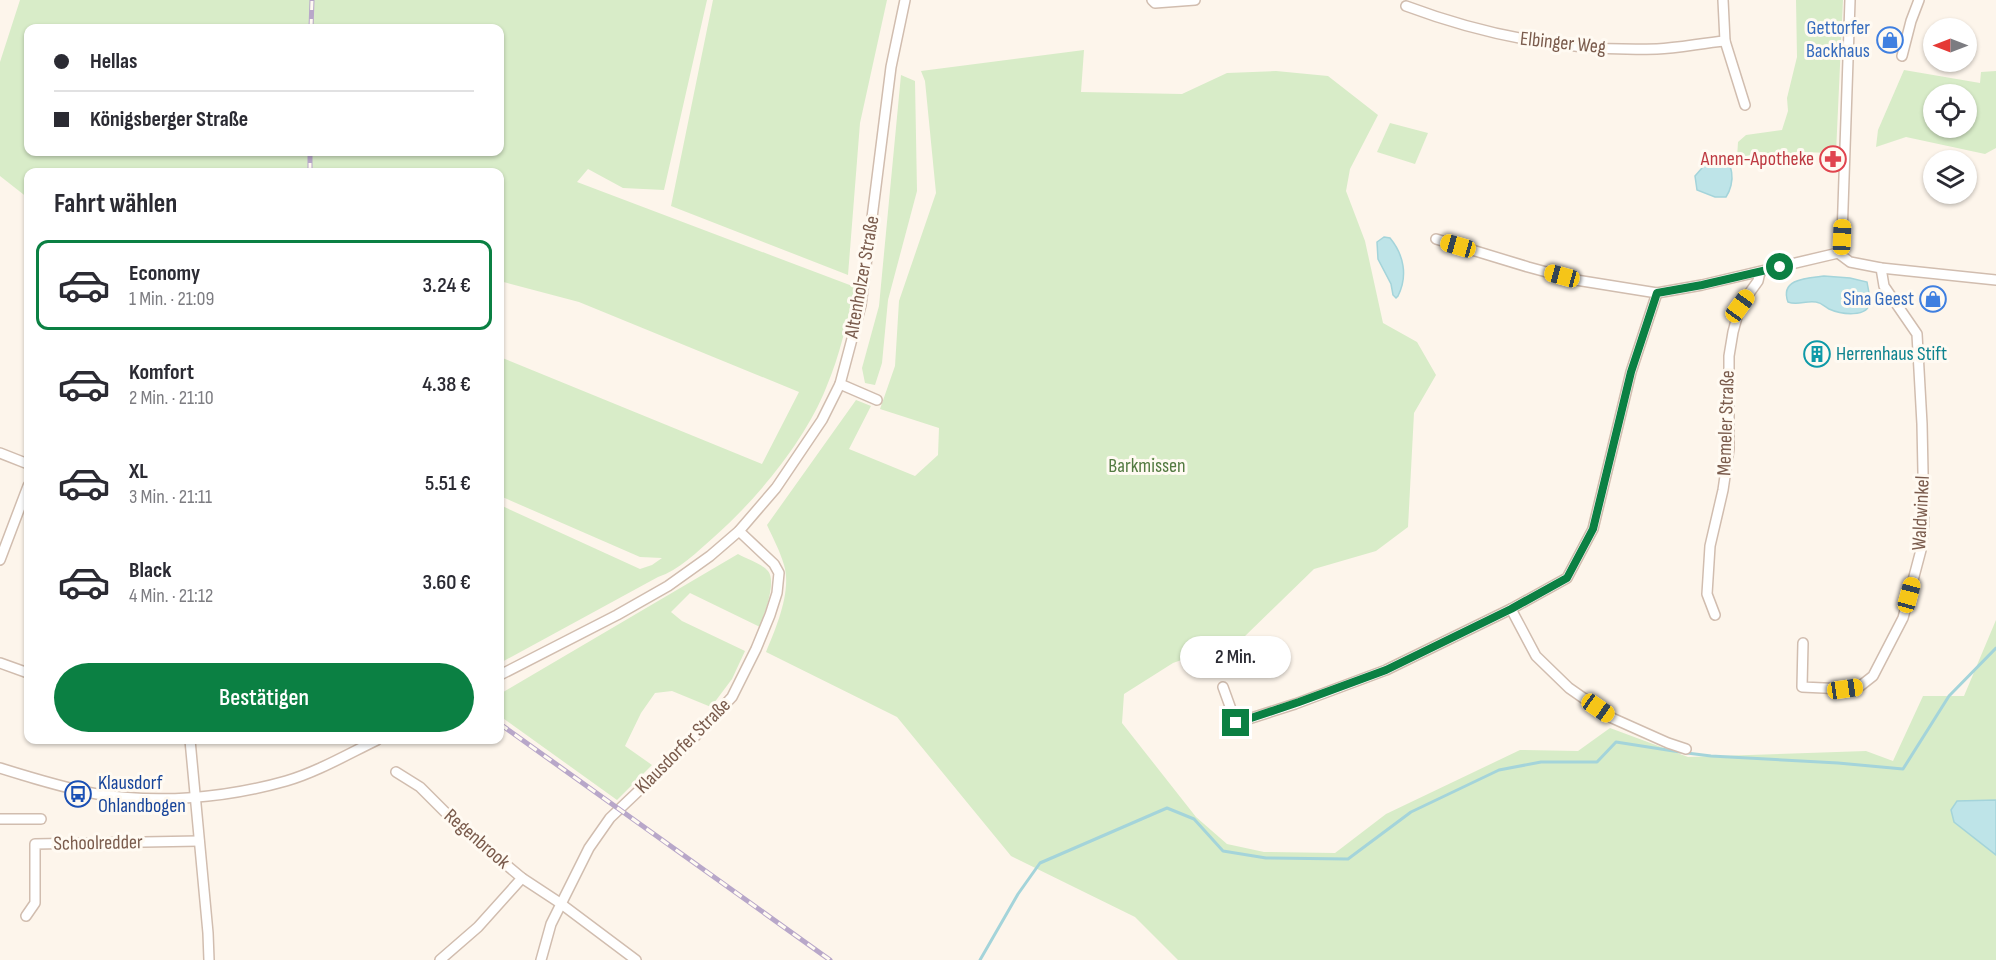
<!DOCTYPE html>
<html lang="de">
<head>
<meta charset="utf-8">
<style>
  :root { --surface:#fff; --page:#f7f7f7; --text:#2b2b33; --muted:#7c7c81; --line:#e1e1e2; --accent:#0b8043 }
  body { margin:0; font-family:"Sofia Sans Condensed",sans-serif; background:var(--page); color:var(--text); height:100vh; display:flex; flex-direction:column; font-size:22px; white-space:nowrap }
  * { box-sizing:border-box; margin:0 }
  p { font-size:20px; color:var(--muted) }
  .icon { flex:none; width:33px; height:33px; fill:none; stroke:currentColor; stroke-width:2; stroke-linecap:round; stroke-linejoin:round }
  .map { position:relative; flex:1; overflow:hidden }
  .sheet { position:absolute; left:24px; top:168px; width:480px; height:576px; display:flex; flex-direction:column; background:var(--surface); border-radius:12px; box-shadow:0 2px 4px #0004 }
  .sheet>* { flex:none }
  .top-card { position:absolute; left:24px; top:24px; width:480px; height:132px; border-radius:12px; box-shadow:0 2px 4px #0004; display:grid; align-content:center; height:132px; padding:0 30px; background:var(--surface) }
  .needle { width:39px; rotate:270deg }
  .tools { position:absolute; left:1923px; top:18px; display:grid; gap:12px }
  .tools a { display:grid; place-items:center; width:54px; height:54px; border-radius:50%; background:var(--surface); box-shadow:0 2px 4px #0004; font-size:30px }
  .end { position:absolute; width:27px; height:27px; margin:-14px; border:8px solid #0b8043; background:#fff; box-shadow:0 0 0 3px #fff }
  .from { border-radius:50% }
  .bubble { position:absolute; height:42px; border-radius:21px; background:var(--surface); box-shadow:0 2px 4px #0004; font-size:20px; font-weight:600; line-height:42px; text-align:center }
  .car { position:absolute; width:18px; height:36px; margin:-18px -9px; border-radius:8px; box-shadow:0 0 4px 2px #0007; background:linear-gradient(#f5c518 24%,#345 0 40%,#f5c518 0 76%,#345 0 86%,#f5c518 0) }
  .top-card b { display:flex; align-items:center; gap:21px; height:57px; font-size:22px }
  .top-card b+b { border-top:2px solid var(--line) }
  .top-card i { width:15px; height:15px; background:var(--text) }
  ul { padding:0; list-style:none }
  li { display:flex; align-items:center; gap:18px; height:90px; margin:0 12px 9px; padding:0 18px; border:3px solid transparent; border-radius:12px }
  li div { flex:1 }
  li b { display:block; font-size:22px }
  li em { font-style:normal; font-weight:600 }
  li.current { border-color:var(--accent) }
  li>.icon { width:54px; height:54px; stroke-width:1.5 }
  h2 { padding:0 30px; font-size:27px; line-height:72px }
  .button { display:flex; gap:12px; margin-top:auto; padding:12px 30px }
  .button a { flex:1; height:69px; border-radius:36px; background:var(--accent); color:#fff; font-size:24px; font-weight:600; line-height:69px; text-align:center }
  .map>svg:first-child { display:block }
</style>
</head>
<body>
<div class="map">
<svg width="1996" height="960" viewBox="0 0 1996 960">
  <rect width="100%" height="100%" fill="#fdf5eb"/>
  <g fill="#d8ecc8" fill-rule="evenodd">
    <path d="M20 0H707L664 190 623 188 588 169 577 182 855 287C847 322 840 355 826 388 805 441 756 500 714 537 697 552 679 570 658 577L500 663V505L640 569 652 565 662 558 640 557 500 496V357L762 464 799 392 579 302 500 281V172H28V198L0 176V62ZM500 28V152H28V28Z"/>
    <path d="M713 0H887L860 123 848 275 671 206Z"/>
    <path d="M1796 0H1843L1836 153 1796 152 1795 164 1793 167H1772L1768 158 1755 154 1737 158 1738 142 1746 135 1782 130 1788 111 1787 98 1797 57Z"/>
    <path d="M1084 50 1081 92 1182 94 1227 73 1276 71 1328 76 1378 115 1350 169 1346 191 1365 241 1383 323 1417 342 1436 375 1414 413 1408 527 1376 551 1314 569 1243 638 1173 663 1124 694 1122 723 1196 817 1227 844 1264 852 1335 853 1386 814 1520 750 1578 751 1610 728 1688 757 1866 751 1893 761 1923 696H1964L1996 620V960H1178L1135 917 1011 856 897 717 766 652C776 628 792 591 784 565 780 551 773 538 767 525L856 400 871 406 849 449 915 476 938 455 939 428 880 409 895 366 899 301 936 193 925 81 921 71Z"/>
    <path d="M1904 70 1980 83 1981 72 1996 71V148L1985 154 1906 137 1876 147 1878 130ZM1934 94H1966V128H1934Z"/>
    <path d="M901 75 915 81 917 191 888 300 882 363 875 385 865 383 862 368 879 306Z"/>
    <path d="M1390 123 1428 133 1415 164 1377 152Z"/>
    <path d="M738 554C746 559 761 563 768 571 777 582 764 614 760 627L690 593 671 612 682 621 745 651 732 679 711 707 672 691 655 693 641 713 625 746 652 765 617 800 500 716V694Z"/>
  </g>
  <g fill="#bee4e8" stroke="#a4d4da" stroke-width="1.5">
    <path d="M1714 158C1736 157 1735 184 1726 197H1715L1697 190 1695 176 1708 161Z"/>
    <path d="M1384 237 1390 238C1404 255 1408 276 1398 296L1396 298 1393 295 1391 284 1378 259 1377 242Z"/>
    <path d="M1824 276 1850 278 1867 282C1868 288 1870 296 1870 301 1869 319 1840 314 1829 309 1824 306 1822 303 1816 302 1806 300 1798 306 1788 302 1779 278 1809 278 1824 276Z"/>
    <path d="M1996 800V855L1954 822 1951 810 1957 801Z"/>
  </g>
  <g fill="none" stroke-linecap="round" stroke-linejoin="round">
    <g stroke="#a4d4da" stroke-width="3">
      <path d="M1687 753 1711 756 1838 763 1903 769 1949 696 1996 648"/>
      <path d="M980 960 1018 894 1040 863 1167 808 1194 819 1223 851 1266 858 1348 859 1411 812 1499 770 1541 762H1597L1616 742 1680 752"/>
    </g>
    <g stroke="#d1bdaf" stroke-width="12">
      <g id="minor">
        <path d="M1152 0 1155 3 1195 0"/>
        <path d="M1723 0 1725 41 1745 105"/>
        <path d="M1406 6C1486 36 1571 52 1657 49 1679 48 1702 43 1725 41"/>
        <path d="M1902 56 1911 21 1919 0"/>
        <path d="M1436 239 1528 267 1576 280 1657 293 1702 285 1838 253"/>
        <path d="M1838 253 1842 237 1850 0"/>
        <path d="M1838 253 1850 262 1881 268 1996 280"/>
        <path d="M840 384 877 400"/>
        <path d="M0 453 28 464"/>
        <path d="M0 560 28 486"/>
        <path d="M1511 609 1536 656 1569 688 1612 718 1668 743 1686 749"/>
        <path d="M1715 615 1707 594 1710 546 1723 490 1729 449V356L1733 332 1740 306 1758 281 1760 272"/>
        <path d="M1803 643 1802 687 1845 689 1859 687 1873 676 1903 618 1921 550 1924 520 1922 424 1917 334 1884 286 1881 268"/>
        <path d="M0 663 28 673"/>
        <path d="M500 675 617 615 668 586 710 556 739 531 776 488 822 420 840 384 861 305 891 67 905 0"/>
        <path d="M1223 687 1236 723 1295 704 1386 670 1511 609 1567 578 1593 529 1631 372 1657 293"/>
        <path d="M190 740 208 933 209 960"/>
        <path d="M0 768C32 778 64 788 97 794 158 804 226 798 286 781 317 772 348 754 377 740"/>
        <path d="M396 772 420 787 455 822 522 878 560 903 636 960"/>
        <path d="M0 819H41"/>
        <path d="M26 916 35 903V844L199 841"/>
        <path d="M440 960 478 927 522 878"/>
        <path d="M541 960 551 924 589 848 610 818 689 743 732 697 756 649 770 615 777 593 779 573 774 564 739 531"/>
      </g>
    </g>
    <use href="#minor" stroke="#fff" stroke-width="9"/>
    <g stroke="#b8a7c9" stroke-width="5">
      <g id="rail">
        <path d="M311 28 312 0"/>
        <path d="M310 172V152"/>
        <path d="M500 724 830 960"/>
      </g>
    </g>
    <use href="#rail" stroke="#fffaf2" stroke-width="3" stroke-dasharray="9" stroke-linecap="butt"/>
  </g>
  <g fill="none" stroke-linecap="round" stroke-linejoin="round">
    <path stroke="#0b8043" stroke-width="8" d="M1236 723 1299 702 1386 670 1511 609 1567 578 1593 529 1631 372 1657 293 1702 285 1780 267"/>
  </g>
  <defs>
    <g id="shop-ring" transform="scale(1.35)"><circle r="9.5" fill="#fffaf2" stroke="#3f7fe0" stroke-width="1.5"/><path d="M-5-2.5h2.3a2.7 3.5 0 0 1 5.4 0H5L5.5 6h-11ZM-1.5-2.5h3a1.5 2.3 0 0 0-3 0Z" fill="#3f7fe0"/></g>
    <g id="pharmacy-ring" transform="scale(1.35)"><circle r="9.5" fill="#fffaf2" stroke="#e0444e" stroke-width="1.5"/><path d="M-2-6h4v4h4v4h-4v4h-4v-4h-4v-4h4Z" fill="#e0444e"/></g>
    <g id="building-ring" transform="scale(1.35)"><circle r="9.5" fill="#fffaf2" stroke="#0f9aa8" stroke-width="1.5"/><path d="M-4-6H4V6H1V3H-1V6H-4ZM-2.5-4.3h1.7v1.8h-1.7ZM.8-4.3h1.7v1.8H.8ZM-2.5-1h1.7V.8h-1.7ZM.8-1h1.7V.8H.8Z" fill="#0f9aa8"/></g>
    <g id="bus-ring" transform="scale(1.35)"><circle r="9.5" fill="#fffaf2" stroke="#1a4fb4" stroke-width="1.5"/><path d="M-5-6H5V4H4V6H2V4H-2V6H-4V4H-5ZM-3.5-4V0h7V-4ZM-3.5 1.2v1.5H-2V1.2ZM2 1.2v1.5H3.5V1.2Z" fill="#1a4fb4"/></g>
  </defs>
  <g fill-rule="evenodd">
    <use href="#shop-ring" x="1890" y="40"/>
    <use href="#pharmacy-ring" x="1833" y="159"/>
    <use href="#shop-ring" x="1933" y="299"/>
    <use href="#building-ring" x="1817" y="354"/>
    <use href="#bus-ring" x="78" y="794"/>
  </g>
  <g text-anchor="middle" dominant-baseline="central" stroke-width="6" stroke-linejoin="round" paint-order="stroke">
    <g font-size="20" fill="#366cbe" stroke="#fffaf2" text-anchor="end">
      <text x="1870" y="28">Gettorfer<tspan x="1870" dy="23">Backhaus</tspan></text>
      <text x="1914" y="299">Sina Geest</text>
    </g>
    <g font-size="20" fill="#7a5b4c" stroke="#fffaf2">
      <text transform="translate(1563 43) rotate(6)">Elbinger Weg</text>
      <text transform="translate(862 277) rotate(-80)">Altenholzer Straße</text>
      <text transform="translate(1726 423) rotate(-88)">Memeler Straße</text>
      <text transform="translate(1921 513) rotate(-87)">Waldwinkel</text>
      <text transform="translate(683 746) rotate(-45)">Klausdorfer Straße</text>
      <text transform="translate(477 839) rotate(41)">Regenbrook</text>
      <text transform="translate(98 843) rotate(-1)">Schoolredder</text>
    </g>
    <g font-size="20" fill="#be3a42" stroke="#fffaf2" text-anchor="end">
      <text x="1814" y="159">Annen-Apotheke</text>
    </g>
    <g font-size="20" fill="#0d838f" stroke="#fffaf2" text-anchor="start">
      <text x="1836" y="354">Herrenhaus Stift</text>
    </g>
    <g font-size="20" fill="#537a41" stroke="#fffaf2">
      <text x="1147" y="466">Barkmissen</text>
    </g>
    <g font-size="20" fill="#164399" stroke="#fffaf2" text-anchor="start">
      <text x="98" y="783">Klausdorf<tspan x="98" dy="23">Ohlandbogen</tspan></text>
    </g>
  </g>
</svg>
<div class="tools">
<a><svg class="needle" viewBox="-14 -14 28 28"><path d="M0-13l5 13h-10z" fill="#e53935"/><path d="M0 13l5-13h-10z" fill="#7c7c81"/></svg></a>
<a><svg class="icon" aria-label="locate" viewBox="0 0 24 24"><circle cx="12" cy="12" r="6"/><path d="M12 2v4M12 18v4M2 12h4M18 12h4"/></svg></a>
<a><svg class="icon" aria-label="layers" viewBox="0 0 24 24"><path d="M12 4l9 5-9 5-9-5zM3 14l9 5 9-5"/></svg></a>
</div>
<i class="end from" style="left:1780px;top:267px"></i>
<i class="end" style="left:1236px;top:723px"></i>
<div class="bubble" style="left:1180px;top:636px;width:111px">2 Min.</div>
<i class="car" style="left:1842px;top:237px;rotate:2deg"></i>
<i class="car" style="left:1458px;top:246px;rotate:286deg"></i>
<i class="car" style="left:1562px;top:276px;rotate:285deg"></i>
<i class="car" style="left:1740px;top:306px;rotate:36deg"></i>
<i class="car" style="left:1909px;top:595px;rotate:15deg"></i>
<i class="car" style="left:1845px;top:689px;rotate:82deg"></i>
<i class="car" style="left:1598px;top:708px;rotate:125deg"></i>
<div class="top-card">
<b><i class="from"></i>Hellas</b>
<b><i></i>Königsberger Straße</b>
</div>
<section class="sheet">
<h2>Fahrt wählen</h2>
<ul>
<li class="current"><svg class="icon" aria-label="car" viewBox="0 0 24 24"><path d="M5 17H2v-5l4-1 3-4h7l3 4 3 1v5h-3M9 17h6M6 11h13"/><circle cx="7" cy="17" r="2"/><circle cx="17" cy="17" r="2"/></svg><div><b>Economy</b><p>1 Min. · 21:09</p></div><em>3.24 €</em></li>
<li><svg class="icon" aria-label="car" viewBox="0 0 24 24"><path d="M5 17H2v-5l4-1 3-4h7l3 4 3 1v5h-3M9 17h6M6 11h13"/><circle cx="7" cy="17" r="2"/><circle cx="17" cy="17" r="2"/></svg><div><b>Komfort</b><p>2 Min. · 21:10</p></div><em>4.38 €</em></li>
<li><svg class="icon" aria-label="car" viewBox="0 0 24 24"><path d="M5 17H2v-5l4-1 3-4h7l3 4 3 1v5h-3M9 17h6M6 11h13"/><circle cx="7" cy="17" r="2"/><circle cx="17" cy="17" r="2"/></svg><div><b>XL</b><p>3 Min. · 21:11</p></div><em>5.51 €</em></li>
<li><svg class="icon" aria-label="car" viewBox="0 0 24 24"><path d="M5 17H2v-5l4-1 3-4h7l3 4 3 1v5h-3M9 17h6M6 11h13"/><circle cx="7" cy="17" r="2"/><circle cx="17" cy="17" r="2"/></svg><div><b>Black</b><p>4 Min. · 21:12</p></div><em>3.60 €</em></li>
</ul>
<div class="button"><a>Bestätigen</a></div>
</section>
</div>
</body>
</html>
